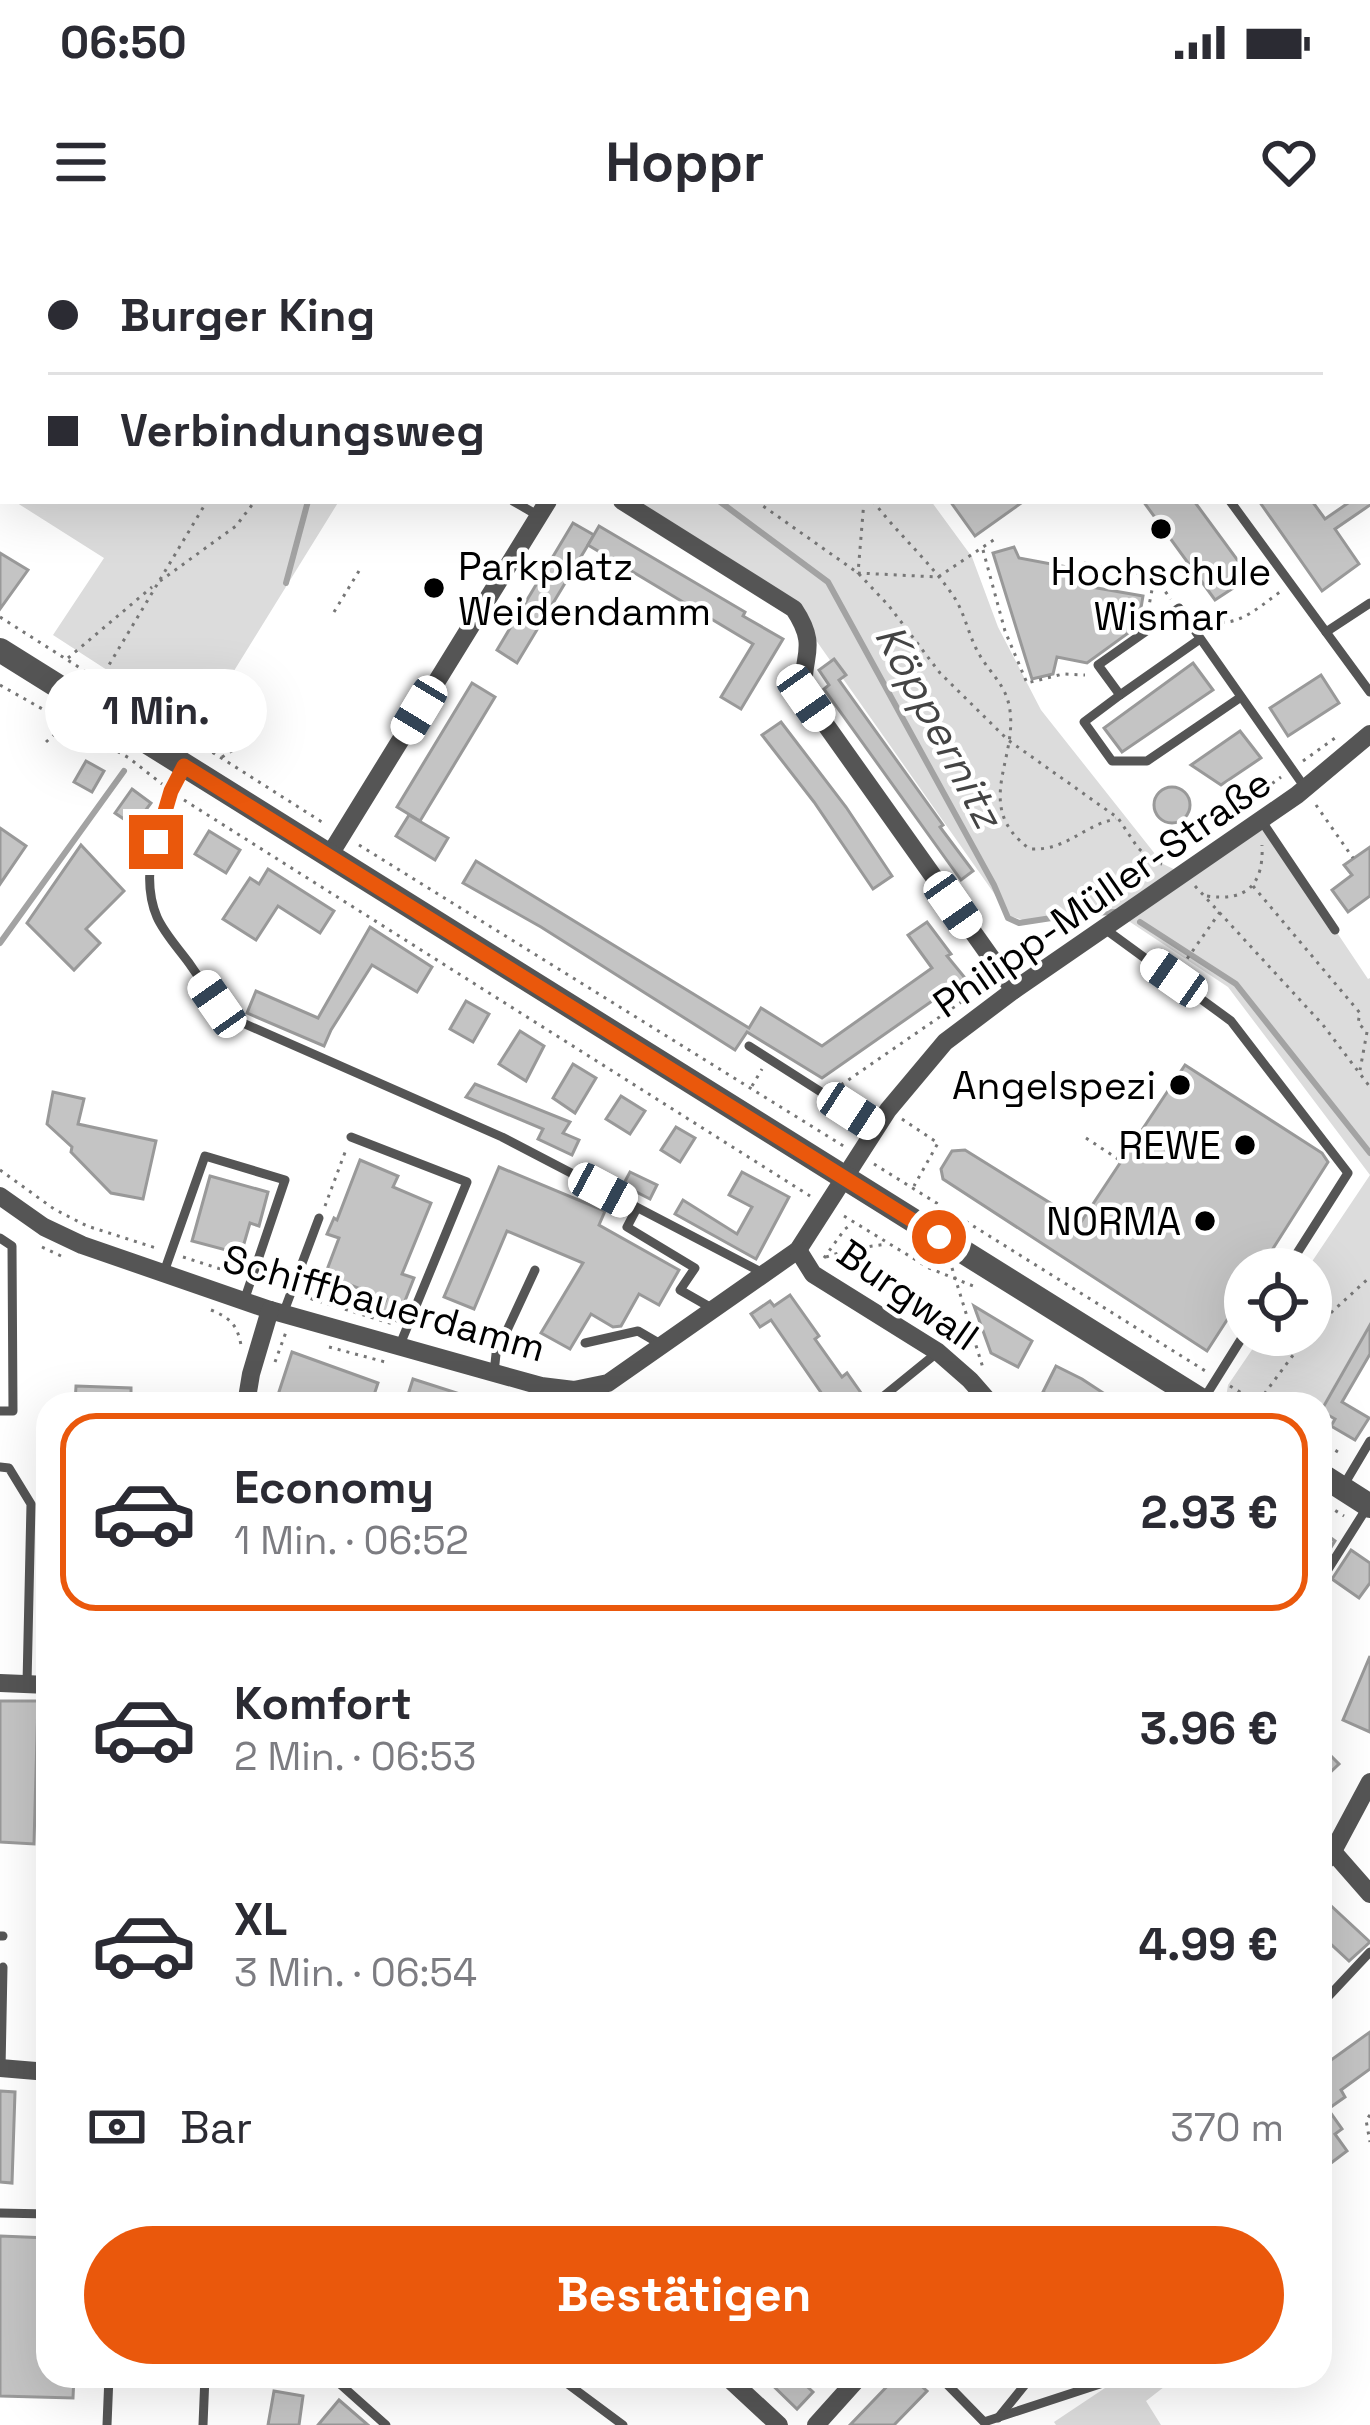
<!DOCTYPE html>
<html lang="de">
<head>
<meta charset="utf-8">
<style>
  :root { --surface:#fff; --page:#f2f2f3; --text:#2b2b33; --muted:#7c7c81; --line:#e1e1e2; --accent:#ea580c }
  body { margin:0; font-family:"Space Grotesk",sans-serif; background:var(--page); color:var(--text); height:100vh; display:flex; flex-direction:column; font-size:45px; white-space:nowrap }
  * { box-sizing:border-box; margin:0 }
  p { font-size:39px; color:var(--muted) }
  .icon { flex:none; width:66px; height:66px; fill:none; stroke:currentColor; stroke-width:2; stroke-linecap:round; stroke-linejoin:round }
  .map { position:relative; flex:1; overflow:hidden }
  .panel { position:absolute; left:36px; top:1152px; width:1296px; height:996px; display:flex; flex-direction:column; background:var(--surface); border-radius:36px; box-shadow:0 12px 48px #0002 }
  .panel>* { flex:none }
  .top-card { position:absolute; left:0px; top:0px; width:1371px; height:264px; box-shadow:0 12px 48px #0002; display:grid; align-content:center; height:264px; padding:0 48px; background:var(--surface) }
  .controls { position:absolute; left:1224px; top:1008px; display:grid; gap:24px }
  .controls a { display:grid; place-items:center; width:108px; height:108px; border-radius:50%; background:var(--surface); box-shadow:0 12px 48px #0002; font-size:60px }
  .end { position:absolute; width:54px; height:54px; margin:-27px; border:15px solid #ea580c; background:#fff; box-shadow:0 0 0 6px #fff }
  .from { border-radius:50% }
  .bubble { position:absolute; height:84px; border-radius:42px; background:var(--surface); box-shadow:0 12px 48px #0002; font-size:39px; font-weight:800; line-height:84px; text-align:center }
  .car { position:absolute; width:36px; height:72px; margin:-36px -18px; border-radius:15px; box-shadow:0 0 9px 3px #0007; background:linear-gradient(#fff 24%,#345 0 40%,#fff 0 76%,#345 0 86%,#fff 0) }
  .top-card b { display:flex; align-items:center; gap:42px; height:114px; font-size:45px }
  .top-card b+b { border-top:3px solid var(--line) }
  .top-card i { width:30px; height:30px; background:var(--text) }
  ul { padding:21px 0 0; list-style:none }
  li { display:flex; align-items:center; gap:36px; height:198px; margin:0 24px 18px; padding:0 24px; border:6px solid transparent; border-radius:36px }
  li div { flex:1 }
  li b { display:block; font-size:45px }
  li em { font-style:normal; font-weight:800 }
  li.current { border-color:var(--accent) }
  li>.icon { width:108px; height:108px; stroke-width:1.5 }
  .pay { display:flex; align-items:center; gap:30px; height:132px; padding:0 48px; font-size:45px }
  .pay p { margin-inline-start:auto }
  .button { display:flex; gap:24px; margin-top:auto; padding:24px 48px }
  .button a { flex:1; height:138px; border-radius:72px; background:var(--accent); color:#fff; font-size:48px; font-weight:800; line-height:138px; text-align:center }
  .status { display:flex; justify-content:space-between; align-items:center; height:84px; padding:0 60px; background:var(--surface); direction:ltr }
  .status svg { height:33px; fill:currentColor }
  header { display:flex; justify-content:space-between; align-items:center; height:156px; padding:0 48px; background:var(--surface); font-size:54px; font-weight:800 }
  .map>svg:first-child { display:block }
</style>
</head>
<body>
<div class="status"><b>06:50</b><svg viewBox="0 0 49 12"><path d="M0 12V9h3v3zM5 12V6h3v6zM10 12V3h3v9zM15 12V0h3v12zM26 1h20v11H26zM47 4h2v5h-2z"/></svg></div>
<header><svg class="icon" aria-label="menu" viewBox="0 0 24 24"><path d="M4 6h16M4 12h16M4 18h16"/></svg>Hoppr<svg class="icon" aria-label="heart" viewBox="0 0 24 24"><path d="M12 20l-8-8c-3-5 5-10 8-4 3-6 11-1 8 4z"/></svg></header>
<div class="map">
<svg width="1370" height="2185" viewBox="0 0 1370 2185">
  <rect width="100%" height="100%" fill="#fff"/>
  <g fill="#dcdcdc">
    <path d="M0 0H512L510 3H3V254L0 253Z"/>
    <path d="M527 0H738L740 3H524Z"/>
    <path d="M14 261H339L198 489 53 395 104 318Z"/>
    <path d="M622 261H931L972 317 998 387 1041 470 1163 624 1182 633 1261 579 1368 739 1370 738V1088H1367L1320 1170V1164H1225L1228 1145 1262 1095H1311V1029H1307L1370 935 1228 747 1121 676 1091 670 1023 680 1010 676 794 369Z"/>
    <path d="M1123 2136H1178L1146 2161 1161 2185H1056L1054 2182Z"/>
  </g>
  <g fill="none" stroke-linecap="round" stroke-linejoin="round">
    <g stroke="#a3a3a3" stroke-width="6">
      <path d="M135 0 136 3"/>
      <path d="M719 261 828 342 994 645 1008 678 1019 683 1084 673 1117 672"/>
      <path d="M286 343 308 261"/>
      <path d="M1140 682 1236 744 1370 913"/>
      <path d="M0 703 124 531"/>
    </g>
  </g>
  <g fill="#c4c4c4" stroke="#999" stroke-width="3">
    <path d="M950 261H1024L975 296Z"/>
    <path d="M1143 261H1194L1250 337 1215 360Z"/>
    <path d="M1259 261H1312L1325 279 1351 261H1370V265L1335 289 1359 324 1322 351Z"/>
    <path d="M573 283 594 295 517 423 497 410Z"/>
    <path d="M599 286 745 372 743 376 783 399 741 469 721 457 753 404 588 305Z"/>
    <path d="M1014 307 1019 318 1083 330 1080 345 1143 356 1138 386 1087 423 1057 417 1053 434 1032 439 993 313Z"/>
    <path d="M0 313 28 330 0 369Z"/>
    <path d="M834 419 846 435 839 440 943 585 940 587 973 631 961 640 824 449 829 445 819 430Z"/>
    <path d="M1193 423 1213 450 1122 512 1104 488Z"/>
    <path d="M1321 435 1339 463 1288 496 1270 468Z"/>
    <path d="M472 443 495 457 420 581 397 567Z"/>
    <path d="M781 482 846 567 892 636 873 649 814 562 762 495Z"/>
    <path d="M1240 491 1261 518 1221 545 1191 525Z"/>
    <path d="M86 521 104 531 92 552 74 542Z"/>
    <circle cx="1172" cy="565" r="18"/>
    <path d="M132 549 151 563 134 586 115 573Z"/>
    <path d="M409 575 448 598 435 620 396 596Z"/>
    <path d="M0 588 26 606 0 644Z"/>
    <path d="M209 591 240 610 226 633 195 614Z"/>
    <path d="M81 605 124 651 86 689 100 703 74 730 27 683Z"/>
    <path d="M1370 607V656L1348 672 1332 650 1352 635 1344 625Z"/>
    <path d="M476 621 749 788 761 768 822 806 932 728 908 695 927 682 951 714 947 716 965 738 822 838 747 792 735 810 541 687 463 643Z"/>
    <path d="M268 629 334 671 320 693 278 666 256 700 223 679 250 638 259 644Z"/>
    <path d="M370 687 432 727 417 752 372 725 331 790 324 806 247 773 256 751 318 778Z"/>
    <path d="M466 761 489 774 473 802 450 789Z"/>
    <path d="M520 791 544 806 526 841 499 824Z"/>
    <path d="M573 824 596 838 575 873 553 858Z"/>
    <path d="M1185 825 1322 913 1328 922 1260 1029H1245V1052L1207 1111 943 939 941 929 952 911 965 910 1081 982Z"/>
    <path d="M475 844 570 882 563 893 579 900 572 915 538 899 543 889 466 857Z"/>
    <path d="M53 852 84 859 78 884 156 901 143 959 111 953 71 912 72 907 47 884Z"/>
    <path d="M621 856 645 871 630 894 606 879Z"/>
    <path d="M676 887 695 898 680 922 661 910Z"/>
    <path d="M360 920 398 936 393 947 431 963 402 1034 414 1038 397 1081 380 1074 386 1059 325 1035 339 998 327 994 334 978 337 980Z"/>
    <path d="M499 927 605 971 599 985 679 1030 659 1065 639 1054 621 1086 613 1087 591 1074 570 1109 541 1093 583 1023 507 991 474 1069 444 1057Z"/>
    <path d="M630 932 657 945 650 959 623 945Z"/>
    <path d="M742 932 789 957 756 1019 675 974 683 960 737 994 752 967 729 955Z"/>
    <path d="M210 936 268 952 259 986 250 983 241 1014 192 1001Z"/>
    <path d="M790 1055 819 1096 815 1099 842 1137 847 1133 866 1160 865 1164H829L771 1080 760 1087 751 1074 770 1061 774 1066Z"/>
    <path d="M974 1066 1032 1101 1018 1127 991 1113Z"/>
    <path d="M1370 1085V1114L1342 1162 1369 1178 1355 1200 1331 1186 1335 1179 1321 1171Z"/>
    <path d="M292 1112 378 1143 371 1164H275Z"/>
    <path d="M1056 1126 1082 1139 1120 1164H1065L1043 1152Z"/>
    <path d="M413 1139 482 1161V1164H405Z"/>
    <path d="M76 1146 131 1148V1164H75Z"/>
    <path d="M1320 1290 1335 1301 1320 1325Z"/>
    <path d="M1351 1310 1370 1323V1343L1359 1358 1332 1339Z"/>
    <path d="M1370 1416V1492L1343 1480Z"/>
    <path d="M0 1461H38L34 1604 0 1602Z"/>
    <path d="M1320 1505 1339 1524 1320 1542Z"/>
    <path d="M1328 1663 1370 1702 1349 1721 1320 1694V1671Z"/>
    <path d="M1370 1792V1829L1341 1850 1345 1857 1328 1869 1342 1889 1335 1894 1347 1911 1327 1926 1320 1916V1828Z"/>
    <path d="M0 1851 15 1852 12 1943 0 1942Z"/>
    <path d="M0 1996 48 1998V2136H74L73 2158 0 2156Z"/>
    <path d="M763 2136H796L813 2152 797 2169Z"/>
    <path d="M897 2136H910L927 2151 894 2185H850Z"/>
    <path d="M274 2151 303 2156 299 2185H268Z"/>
    <path d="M339 2160 368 2185H318Z"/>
  </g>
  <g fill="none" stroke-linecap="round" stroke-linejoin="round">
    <g stroke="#777" stroke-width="3" stroke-dasharray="3 6" stroke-linecap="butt">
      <path d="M635 0 637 3"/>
      <path d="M1195 0 1197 3"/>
      <path d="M518 3 520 0"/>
      <path d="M1294 3 1298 0"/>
      <path d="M1368 6 1370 9"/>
      <path d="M1368 36 1370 35"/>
      <path d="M1368 86 1370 88"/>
      <path d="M0 109 3 110"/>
      <path d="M1368 182 1370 180"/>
      <path d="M756 261 858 333 889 366 940 433 1008 500 1118 578 1138 608 1154 622 1162 624"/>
      <path d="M864 261 858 333 938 337 995 299"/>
      <path d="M873 261C897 293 929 321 952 354 965 372 968 395 979 414 988 430 1003 443 1008 461 1023 515 969 565 1030 609 1067 611 1083 585 1116 579"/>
      <path d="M983 310 1005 391 1027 443 1063 434 1085 435"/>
      <path d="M1084 323 1154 337 1171 359"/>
      <path d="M160 341 236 286 255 261"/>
      <path d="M1148 371 1154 339"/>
      <path d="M334 372 362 326"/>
      <path d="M0 377 325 584"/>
      <path d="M1204 379C1235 391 1256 369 1280 352"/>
      <path d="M68 418 152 347"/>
      <path d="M100 440 207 261"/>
      <path d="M0 445 129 518 162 544"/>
      <path d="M46 502 65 485"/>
      <path d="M222 517 257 495"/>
      <path d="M1303 521 1335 498"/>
      <path d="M184 560 810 956"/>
      <path d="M1316 565 1353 618"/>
      <path d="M359 605 845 907"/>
      <path d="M1178 613 1281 537"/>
      <path d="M1195 646 1323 785 1370 847"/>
      <path d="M1253 646 1360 773 1358 783 1367 792 1360 830"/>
      <path d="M1207 656C1247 662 1264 644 1262 605"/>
      <path d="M1182 726 1220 672"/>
      <path d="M841 845 986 745"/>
      <path d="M752 846 762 829"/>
      <path d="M902 879 938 903 914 946"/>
      <path d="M1086 898 1121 921"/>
      <path d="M874 924 1207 1132"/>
      <path d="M0 930 54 969 87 986 156 1008"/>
      <path d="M325 966 347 907"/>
      <path d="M844 976 929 1028 978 1048"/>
      <path d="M42 1007 61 1016"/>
      <path d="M183 1017 236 1034"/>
      <path d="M826 1017 851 1009 887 1004"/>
      <path d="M824 1018 845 989 852 984"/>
      <path d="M952 1028 983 1128"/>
      <path d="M302 1056 396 1085"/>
      <path d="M211 1070C230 1078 237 1084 241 1105"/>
      <path d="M1311 1091 1370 1037"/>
      <path d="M329 1107 389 1123"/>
      <path d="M275 1122 286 1092"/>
      <path d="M1230 1146 1260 1164"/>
      <path d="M1259 1161 1308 1095"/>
      <path d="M226 1164 229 1149"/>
      <path d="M1320 1201 1343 1215"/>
      <path d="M1320 1261 1344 1276"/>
      <path d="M1370 1875 1366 1880 1370 1902"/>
    </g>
    <g stroke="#555" stroke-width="9">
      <path d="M757 0 759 3"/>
      <path d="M854 0 856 3"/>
      <path d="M1034 3 1039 0"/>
      <path d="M1103 3 1107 0"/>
      <path d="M513 261 539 276"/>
      <path d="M1230 261 1370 452"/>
      <path d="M1326 392 1370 363"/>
      <path d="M1200 399 1120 455 1098 425 1179 368 1306 549"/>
      <path d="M1120 455 1084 482 1112 521H1147L1241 457"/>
      <path d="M184 526C162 568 137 630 157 677 164 693 178 708 189 723 203 744 217 763 236 780L502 897 765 1034"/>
      <path d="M1261 580 1335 690"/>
      <path d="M1105 689 1231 781 1348 933 1287 1029"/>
      <path d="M749 806 876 887"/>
      <path d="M351 897 467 942 399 1107"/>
      <path d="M637 968 627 987 695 1028 680 1050 715 1070"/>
      <path d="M0 998 12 1006 13 1171H0"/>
      <path d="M164 1032 205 916 285 940 244 1061"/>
      <path d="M283 1074 319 978"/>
      <path d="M585 1103 638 1091 662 1105"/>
      <path d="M494 1133 496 1114 535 1030"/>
      <path d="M1205 1157 1245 1093"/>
      <path d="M874 1164 938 1112"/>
      <path d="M0 1227 9 1228 31 1264 27 1444"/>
      <path d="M1342 1248 1370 1201"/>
      <path d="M1320 1342 1368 1266"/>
      <path d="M0 1696H3"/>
      <path d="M1323 1784 1325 1760 1370 1712"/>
      <path d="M1 1829 3 1727"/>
      <path d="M0 1973 48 1974"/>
      <path d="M331 2136 386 2185"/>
      <path d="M557 2136 623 2185"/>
      <path d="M939 2136 984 2182 1100 2144 1106 2136"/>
      <path d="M998 2178 1032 2136"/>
      <path d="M107 2185 109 2136"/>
      <path d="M203 2185 205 2136"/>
    </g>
    <g stroke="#555" stroke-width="18">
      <path d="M622 261 794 369C822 411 797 418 806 457L1014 750"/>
      <path d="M329 616 548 261"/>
      <path d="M0 956 44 987 82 1005 270 1070 541 1146 574 1150 608 1143 798 1010 888 870 945 802 1014 750 1297 555 1370 494"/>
      <path d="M798 1010 813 1034 938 1112 970 1140 991 1164"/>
      <path d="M246 1164 251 1134 270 1070"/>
      <path d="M0 1443 48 1445"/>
      <path d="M1320 1597 1370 1654"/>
      <path d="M1320 1627 1332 1613 1370 1542"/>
      <path d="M0 1828 48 1832"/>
      <path d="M726 2136 779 2185"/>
      <path d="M816 2185 860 2136"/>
    </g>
    <g stroke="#555" stroke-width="24">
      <path d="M0 410 1207 1164"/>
      <path d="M1320 1234 1370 1266"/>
    </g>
  </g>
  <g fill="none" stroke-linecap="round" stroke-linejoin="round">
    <path stroke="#ea580c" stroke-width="15" d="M156 602 171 551 184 526 939 997"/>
  </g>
  <g fill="#000" stroke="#fff" stroke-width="4.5">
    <circle cx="1161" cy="289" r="12"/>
    <circle cx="434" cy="348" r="12"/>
    <circle cx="1180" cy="845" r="12"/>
    <circle cx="1245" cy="905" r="12"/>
    <circle cx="1205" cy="981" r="12"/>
  </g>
  <g text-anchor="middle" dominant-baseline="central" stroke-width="9" stroke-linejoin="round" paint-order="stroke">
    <g font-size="39" fill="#000" stroke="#fff" text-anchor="end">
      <text x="458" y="326" text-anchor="start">Parkplatz<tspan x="458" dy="45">Weidendamm</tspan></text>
      <text x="1161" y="331" text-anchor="middle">Hochschule<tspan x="1161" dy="45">Wismar</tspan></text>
      <text x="1156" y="845">Angelspezi</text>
      <text x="1221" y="905">REWE</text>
      <text x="1181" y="981">NORMA</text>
    </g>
    <g font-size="39" fill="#000" stroke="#fff">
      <text transform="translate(1102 653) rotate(-35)">Philipp-Müller-Straße</text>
      <text transform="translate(908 1055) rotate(35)">Burgwall</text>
      <text transform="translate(384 1063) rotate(16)">Schiffbauerdamm</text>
    </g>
    <g font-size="42" font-style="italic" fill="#444" stroke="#fff">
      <text transform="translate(939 486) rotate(62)">Köppernitz</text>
    </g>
  </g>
</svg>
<div class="controls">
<a><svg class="icon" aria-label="locate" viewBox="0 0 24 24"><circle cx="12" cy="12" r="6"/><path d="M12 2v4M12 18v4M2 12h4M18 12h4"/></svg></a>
</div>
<i class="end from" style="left:939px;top:997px"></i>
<i class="end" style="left:156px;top:602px"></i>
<div class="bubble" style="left:45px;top:429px;width:222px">1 Min.</div>
<i class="car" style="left:806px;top:458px;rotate:145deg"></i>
<i class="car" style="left:419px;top:470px;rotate:211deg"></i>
<i class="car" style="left:953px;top:665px;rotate:145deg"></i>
<i class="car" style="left:1174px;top:738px;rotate:305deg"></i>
<i class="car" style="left:217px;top:764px;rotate:325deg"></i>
<i class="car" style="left:851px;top:871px;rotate:123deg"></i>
<i class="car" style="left:603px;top:950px;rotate:118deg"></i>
<div class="top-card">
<b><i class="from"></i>Burger King</b>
<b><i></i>Verbindungsweg</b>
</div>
<section class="panel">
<ul>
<li class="current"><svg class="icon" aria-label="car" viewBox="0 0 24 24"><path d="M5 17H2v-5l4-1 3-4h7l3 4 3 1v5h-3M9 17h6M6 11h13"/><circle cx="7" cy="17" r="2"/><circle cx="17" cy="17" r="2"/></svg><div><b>Economy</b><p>1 Min. · 06:52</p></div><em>2.93 €</em></li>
<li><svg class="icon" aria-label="car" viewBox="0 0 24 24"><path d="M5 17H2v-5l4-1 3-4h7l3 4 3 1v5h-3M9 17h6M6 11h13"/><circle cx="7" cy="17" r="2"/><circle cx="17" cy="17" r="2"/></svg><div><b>Komfort</b><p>2 Min. · 06:53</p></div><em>3.96 €</em></li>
<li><svg class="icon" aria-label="car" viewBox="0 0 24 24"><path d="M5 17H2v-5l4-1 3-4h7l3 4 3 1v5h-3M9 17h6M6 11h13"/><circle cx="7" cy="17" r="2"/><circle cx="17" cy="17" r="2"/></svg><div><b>XL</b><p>3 Min. · 06:54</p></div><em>4.99 €</em></li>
</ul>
<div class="pay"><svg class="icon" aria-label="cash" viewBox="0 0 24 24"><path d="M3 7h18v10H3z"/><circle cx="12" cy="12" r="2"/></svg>Bar<p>370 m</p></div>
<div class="button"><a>Bestätigen</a></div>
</section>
</div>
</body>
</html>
